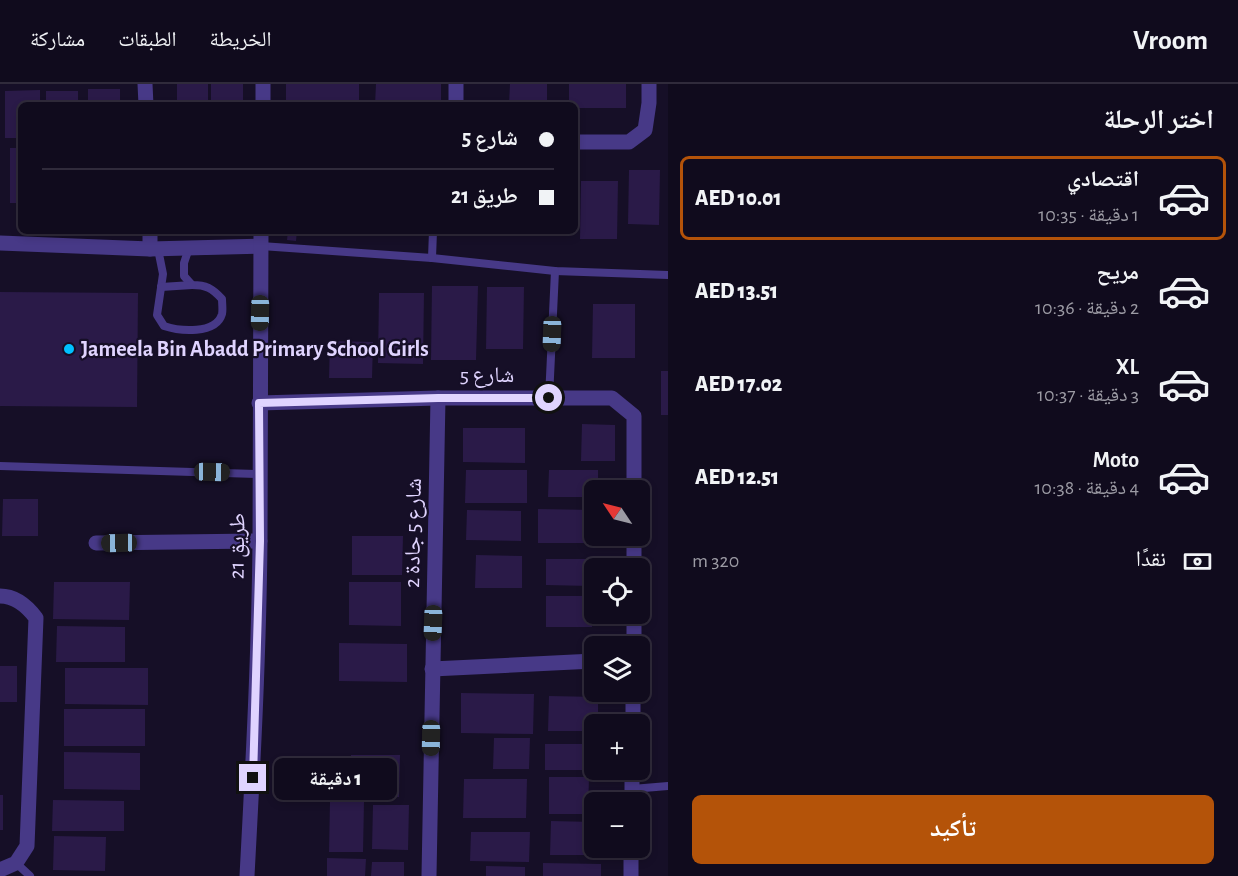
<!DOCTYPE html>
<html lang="ar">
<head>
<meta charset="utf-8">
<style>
  :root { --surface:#100b1d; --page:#1e192a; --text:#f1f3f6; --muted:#9c9ba4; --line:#302b3b; --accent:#b45309 }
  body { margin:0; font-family:"Alegreya Sans","Noto Naskh Arabic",sans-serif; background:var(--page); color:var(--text); direction:rtl; height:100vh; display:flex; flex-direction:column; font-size:22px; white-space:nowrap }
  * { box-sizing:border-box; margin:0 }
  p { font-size:20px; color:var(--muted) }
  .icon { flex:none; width:33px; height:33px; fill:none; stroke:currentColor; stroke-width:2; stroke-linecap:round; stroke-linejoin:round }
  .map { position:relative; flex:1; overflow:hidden; direction:ltr }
  .panel { display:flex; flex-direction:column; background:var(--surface); width:570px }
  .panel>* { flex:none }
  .hud { position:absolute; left:18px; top:18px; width:560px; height:132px; border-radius:9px; box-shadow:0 3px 9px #0003,0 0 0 2px var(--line); direction:rtl; display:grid; align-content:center; height:132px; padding:0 24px; background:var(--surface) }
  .needle { width:39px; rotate:305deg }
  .buttons { position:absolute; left:584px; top:396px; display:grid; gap:12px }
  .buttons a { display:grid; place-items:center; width:66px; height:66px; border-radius:9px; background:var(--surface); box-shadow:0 3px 9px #0003,0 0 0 2px var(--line); font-size:30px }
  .end { position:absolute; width:27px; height:27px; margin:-14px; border:8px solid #e0d4ff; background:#111; box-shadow:0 0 0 3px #111 }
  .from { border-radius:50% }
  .bubble { position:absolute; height:42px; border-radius:9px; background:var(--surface); box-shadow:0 3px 9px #0003,0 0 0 2px var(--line); font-size:20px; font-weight:800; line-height:42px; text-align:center; direction:rtl }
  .car { position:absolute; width:18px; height:36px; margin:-18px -9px; border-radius:8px; box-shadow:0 0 4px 2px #0007; background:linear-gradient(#222 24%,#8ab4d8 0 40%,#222 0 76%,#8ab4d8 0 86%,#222 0) }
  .hud b { display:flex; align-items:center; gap:21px; height:57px; font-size:22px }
  .hud b+b { border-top:2px solid var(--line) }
  .hud i { width:15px; height:15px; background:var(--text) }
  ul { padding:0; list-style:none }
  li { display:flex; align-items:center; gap:18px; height:84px; margin:0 12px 9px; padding:0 12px; border:3px solid transparent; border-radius:9px }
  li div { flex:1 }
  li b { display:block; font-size:22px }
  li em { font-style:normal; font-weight:800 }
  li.current { border-color:var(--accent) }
  li>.icon { width:54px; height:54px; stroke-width:1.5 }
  h2 { padding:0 24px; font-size:27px; line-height:72px }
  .pay { display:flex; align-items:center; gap:15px; height:66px; padding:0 24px; font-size:22px }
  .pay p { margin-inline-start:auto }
  .primary-button { display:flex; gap:12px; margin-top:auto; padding:12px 24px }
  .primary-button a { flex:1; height:69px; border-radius:9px; background:var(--accent); color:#fff; font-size:24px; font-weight:800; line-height:69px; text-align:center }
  header { display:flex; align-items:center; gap:36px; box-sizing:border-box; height:84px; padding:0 30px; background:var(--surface); border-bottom:2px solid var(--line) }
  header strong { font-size:28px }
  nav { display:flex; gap:33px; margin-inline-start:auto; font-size:21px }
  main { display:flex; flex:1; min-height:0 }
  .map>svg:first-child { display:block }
</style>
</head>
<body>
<header>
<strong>Vroom</strong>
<nav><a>الخريطة</a><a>الطبقات</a><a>مشاركة</a></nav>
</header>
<main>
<section class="panel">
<h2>اختر الرحلة</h2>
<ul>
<li class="current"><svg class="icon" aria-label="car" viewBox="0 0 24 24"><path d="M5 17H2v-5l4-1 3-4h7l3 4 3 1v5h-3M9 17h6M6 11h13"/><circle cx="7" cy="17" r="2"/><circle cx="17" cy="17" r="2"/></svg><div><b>اقتصادي</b><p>1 دقيقة · 10:35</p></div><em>AED 10.01</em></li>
<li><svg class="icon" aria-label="car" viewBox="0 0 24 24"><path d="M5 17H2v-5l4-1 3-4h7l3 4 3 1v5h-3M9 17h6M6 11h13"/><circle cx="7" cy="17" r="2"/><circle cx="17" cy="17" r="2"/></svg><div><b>مريح</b><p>2 دقيقة · 10:36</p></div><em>AED 13.51</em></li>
<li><svg class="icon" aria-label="car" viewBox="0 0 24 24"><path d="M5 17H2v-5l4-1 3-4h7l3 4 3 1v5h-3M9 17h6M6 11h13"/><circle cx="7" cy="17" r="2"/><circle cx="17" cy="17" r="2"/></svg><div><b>XL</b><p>3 دقيقة · 10:37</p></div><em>AED 17.02</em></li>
<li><svg class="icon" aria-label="car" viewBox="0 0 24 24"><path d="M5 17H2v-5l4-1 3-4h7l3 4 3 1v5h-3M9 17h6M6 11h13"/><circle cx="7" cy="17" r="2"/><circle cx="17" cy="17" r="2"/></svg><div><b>Moto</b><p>4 دقيقة · 10:38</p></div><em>AED 12.51</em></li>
</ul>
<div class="pay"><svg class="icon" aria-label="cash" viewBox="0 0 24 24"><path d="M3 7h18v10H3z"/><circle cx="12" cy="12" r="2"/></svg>نقدًا<p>320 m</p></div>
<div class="primary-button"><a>تأكيد</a></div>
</section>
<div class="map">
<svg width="668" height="792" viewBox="0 0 668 792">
  <rect width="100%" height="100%" fill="#160f27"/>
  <g fill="#2a1a48">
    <rect x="177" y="0" width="31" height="21"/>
    <rect x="211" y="0" width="32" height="21"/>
    <rect x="286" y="0" width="73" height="21"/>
    <path d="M376 0H441V21H375Z"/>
    <path d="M510 0H547V20H509Z"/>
    <path d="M569 0H626V24H574V21H569Z"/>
    <rect x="88" y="5" width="32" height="16"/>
    <path d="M40 6V21H21V54H5V7Z"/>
    <rect x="46" y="7" width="32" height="14"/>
    <rect x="10" y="64" width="11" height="55"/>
    <path d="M629 86H660L659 141 628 140Z"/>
    <path d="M581 97H618L617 155H580Z"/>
    <path d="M574 98H578L577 146H574Z"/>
    <path d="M288 147H297L296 157 287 156Z"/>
    <path d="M432 202H478L476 276H431Z"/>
    <path d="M487 203H524L523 265H486Z"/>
    <path d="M0 208 138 209 137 323 0 322Z"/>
    <path d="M379 209H424L423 280 378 279Z"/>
    <path d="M593 220H635V274H592Z"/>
    <path d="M330 257 373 258 372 294H329Z"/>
    <rect x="661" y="287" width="7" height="44"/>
    <path d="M582 340 615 341V377H581Z"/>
    <path d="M463 344H525V379L463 378Z"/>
    <path d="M466 386H527V419H465Z"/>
    <path d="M549 386H598V406H594V413H548Z"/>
    <path d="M3 415H38V452H2Z"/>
    <path d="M538 425 594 426V452H598V459H538Z"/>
    <path d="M467 426 521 427V457L466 456Z"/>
    <path d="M352 452H403L402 491H352Z"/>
    <path d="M476 471 522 472V504H475Z"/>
    <path d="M546 475H591L590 502 546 501Z"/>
    <path d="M54 498H130L129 536 53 535Z"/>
    <path d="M349 498H401V542L349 541Z"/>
    <rect x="546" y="512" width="46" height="31"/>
    <path d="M57 542 125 543V578H56Z"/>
    <path d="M339 559 407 560V598L339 597Z"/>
    <rect x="0" y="582" width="17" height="36"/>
    <path d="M65 584H148V621L65 620Z"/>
    <path d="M461 609 534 610 533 650 461 649Z"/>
    <path d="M549 612 598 613V640H594V647H548Z"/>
    <rect x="64" y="625" width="81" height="37"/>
    <path d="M494 654H530L529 685H493Z"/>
    <rect x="545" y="660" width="44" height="26"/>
    <path d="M64 668 140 669V706L64 705Z"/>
    <path d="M351 671H400L399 713 350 712Z"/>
    <path d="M549 693H589L588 730H549Z"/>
    <path d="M464 695H527L526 734H463Z"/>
    <rect x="0" y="711" width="3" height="35"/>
    <path d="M53 716 124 717V747H52Z"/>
    <path d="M330 718H364L363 768H329Z"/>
    <path d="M373 721H409L408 766 372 765Z"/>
    <path d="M551 737 594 738V764H601V771H550Z"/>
    <path d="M471 748H530L529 778 470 777Z"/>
    <path d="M54 752 106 753 105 787 53 786Z"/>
    <path d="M327 774 366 775 365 792H327Z"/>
    <path d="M372 778H404V792H371Z"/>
    <path d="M543 779 601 780V792H543Z"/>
    <path d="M486 782 525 783V792H486Z"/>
  </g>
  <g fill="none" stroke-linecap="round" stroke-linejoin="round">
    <g stroke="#473987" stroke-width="8">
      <path d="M261 162 432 174 555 187 668 191"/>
      <path d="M158 165 163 190 157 231 164 242C179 247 216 251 222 230 223 226 222 219 222 215 212 204 206 201 192 201L184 192V179L189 164"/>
      <path d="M432 174 433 147"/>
      <path d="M161 203 192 201"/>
      <path d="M549 314 555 187"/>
      <path d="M0 382 259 390"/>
      <path d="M632 705 668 702"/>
      <path d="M16 779 30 792"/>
    </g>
    <g stroke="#473987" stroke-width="15">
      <path d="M145 0 146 21"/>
      <path d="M263 21V0"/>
      <path d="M456 21V0"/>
      <path d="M574 58H629L645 46 649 19V0"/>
      <path d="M150 147V165"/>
      <path d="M0 159 150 165 261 162"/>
      <path d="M259 319 438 314H612L634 332V406"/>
      <path d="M96 459 260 457"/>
      <path d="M634 484V452"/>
      <path d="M0 512C16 512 27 522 36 534L27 762 16 779 0 786"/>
      <path d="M634 562V530"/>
      <path d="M432 585 594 577"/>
      <path d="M633 640V608"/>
      <path d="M632 718V686"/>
      <path d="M247 792C253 680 259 568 260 456 261 353 260 250 261 147"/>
      <path d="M429 792 438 314"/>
      <path d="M631 792V764"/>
    </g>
  </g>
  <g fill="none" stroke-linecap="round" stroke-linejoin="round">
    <path stroke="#e0d4ff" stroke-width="8" d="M253 694 260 457 259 319 438 314H549"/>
  </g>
  <circle fill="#00c0ff" stroke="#160f27" stroke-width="2" cx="69" cy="265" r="6"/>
  <g text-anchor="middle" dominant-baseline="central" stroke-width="4.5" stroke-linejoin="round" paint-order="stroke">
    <g font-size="22" font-weight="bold" fill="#e0d4ff" stroke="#160f27" text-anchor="start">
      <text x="81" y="265">Jameela Bin Abadd Primary School Girls</text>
    </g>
    <g font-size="22" fill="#e0d4ff" stroke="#160f27">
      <text x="487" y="291">شارع 5</text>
      <text transform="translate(413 449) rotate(-89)">شارع 5 جادة 2</text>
      <text transform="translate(237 462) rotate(-89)">طريق 21</text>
    </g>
  </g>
</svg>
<div class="buttons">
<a><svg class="needle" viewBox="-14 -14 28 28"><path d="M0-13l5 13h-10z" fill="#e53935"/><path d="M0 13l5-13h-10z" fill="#9c9ba4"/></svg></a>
<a><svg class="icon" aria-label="locate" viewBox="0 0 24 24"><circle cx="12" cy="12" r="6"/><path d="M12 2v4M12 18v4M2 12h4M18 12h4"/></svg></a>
<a><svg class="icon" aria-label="layers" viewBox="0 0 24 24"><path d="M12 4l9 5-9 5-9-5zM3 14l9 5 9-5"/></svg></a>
<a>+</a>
<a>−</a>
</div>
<i class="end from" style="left:549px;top:314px"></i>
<i class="end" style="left:253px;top:694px"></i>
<div class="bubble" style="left:274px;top:674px;width:123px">1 دقيقة</div>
<i class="car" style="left:260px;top:229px;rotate:181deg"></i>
<i class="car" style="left:552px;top:250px;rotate:182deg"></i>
<i class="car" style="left:212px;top:388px;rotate:91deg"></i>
<i class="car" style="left:119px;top:459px;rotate:269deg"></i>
<i class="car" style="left:433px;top:539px;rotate:182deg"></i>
<i class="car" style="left:431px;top:654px;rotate:181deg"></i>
<div class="hud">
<b><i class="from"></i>شارع 5</b>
<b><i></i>طريق 21</b>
</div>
</div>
</main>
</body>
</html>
